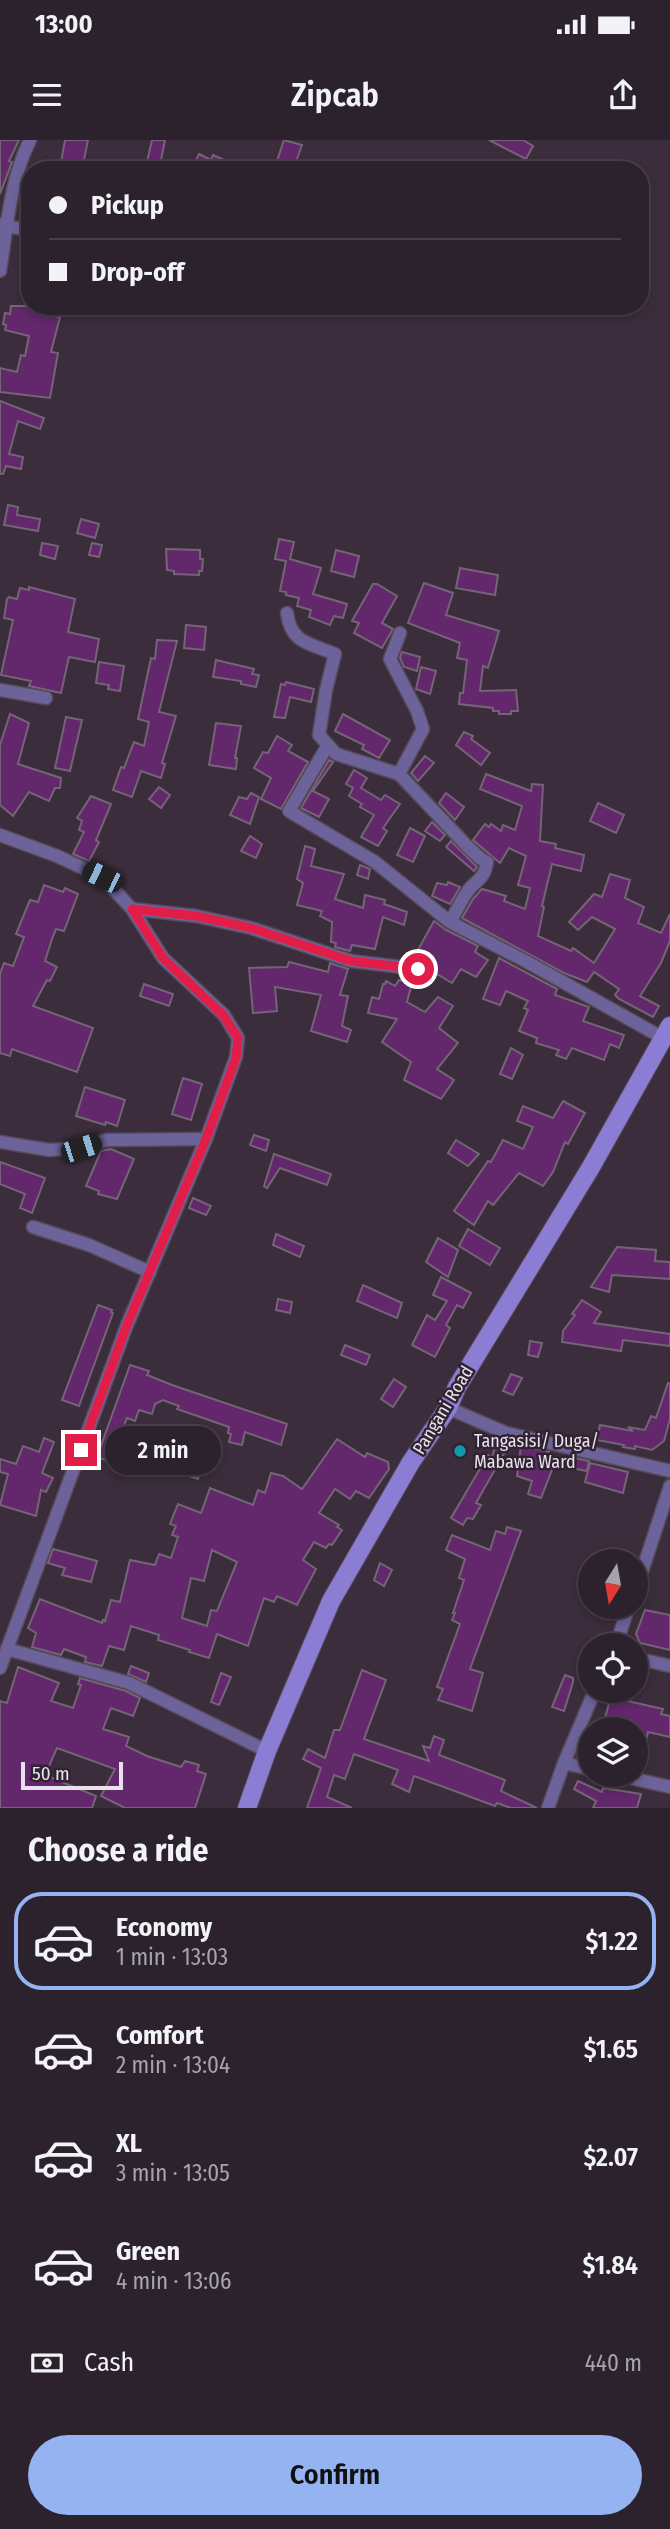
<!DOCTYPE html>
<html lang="en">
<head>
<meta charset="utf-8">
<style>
  :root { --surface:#2c222d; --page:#382f39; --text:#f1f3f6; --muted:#a6a4aa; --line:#483f49; --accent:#95b2f1 }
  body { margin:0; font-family:"Fira Sans Condensed",sans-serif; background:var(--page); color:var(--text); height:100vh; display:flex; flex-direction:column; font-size:26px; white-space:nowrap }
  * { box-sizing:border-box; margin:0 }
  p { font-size:23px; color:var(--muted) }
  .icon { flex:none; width:38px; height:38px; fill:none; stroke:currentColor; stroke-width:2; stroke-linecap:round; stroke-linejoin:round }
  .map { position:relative; height:1668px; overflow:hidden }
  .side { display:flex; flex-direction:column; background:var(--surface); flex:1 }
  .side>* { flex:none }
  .top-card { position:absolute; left:21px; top:21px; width:628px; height:154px; border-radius:28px; box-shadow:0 4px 10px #0003,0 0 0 2px var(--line); display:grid; align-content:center; height:154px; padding:0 28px; background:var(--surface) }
  .needle { width:46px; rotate:191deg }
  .buttons { position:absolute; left:578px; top:1409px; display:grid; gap:14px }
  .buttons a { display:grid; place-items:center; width:70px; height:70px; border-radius:50%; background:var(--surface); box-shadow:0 4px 10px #0003,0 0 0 2px var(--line); font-size:35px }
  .scale { position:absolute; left:21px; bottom:18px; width:102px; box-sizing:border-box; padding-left:7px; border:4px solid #e9e1eb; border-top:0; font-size:19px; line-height:24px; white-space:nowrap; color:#e9e1eb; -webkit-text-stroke:5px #302332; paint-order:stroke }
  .end { position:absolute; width:32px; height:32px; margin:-16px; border:9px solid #e11d48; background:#fff; box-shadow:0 0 0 4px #fff }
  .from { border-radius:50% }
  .bubble { position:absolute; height:49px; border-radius:24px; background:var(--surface); box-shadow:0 4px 10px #0003,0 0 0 2px var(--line); font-size:23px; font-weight:600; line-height:49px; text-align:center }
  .car { position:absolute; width:21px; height:42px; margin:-21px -10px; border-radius:9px; box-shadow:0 0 5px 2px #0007; background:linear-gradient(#222 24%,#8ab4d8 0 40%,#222 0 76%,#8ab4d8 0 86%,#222 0) }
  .top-card b { display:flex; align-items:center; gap:24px; height:66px; font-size:26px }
  .top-card b+b { border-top:2px solid var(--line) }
  .top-card i { width:18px; height:18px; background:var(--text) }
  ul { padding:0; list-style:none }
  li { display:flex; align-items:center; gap:21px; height:98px; margin:0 14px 10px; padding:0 14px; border:4px solid transparent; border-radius:28px }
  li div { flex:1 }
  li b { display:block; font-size:26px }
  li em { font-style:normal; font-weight:600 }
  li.current { border-color:var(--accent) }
  li>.icon { width:63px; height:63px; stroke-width:1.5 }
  h2 { padding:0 28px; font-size:32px; line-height:84px }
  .pay { display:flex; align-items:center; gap:18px; height:77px; padding:0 28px; font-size:26px }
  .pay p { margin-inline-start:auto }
  .action { display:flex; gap:14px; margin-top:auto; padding:14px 28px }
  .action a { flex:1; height:80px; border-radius:42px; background:var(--accent); color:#111; font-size:28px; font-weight:600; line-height:80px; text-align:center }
  .status { display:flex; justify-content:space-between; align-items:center; height:49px; padding:0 35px; background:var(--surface); direction:ltr }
  .status svg { height:19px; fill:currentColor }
  header { display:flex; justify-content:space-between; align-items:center; height:91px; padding:0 28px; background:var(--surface); font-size:32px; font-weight:600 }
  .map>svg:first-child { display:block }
</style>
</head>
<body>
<div class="status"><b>13:00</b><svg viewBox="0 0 49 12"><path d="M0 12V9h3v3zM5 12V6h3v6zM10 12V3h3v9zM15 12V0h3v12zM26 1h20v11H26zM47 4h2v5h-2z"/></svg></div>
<header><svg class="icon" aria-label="menu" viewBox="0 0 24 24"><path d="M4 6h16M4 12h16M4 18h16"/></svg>Zipcab<svg class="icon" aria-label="share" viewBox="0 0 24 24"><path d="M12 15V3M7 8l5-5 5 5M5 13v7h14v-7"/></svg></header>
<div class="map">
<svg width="670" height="1668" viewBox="0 0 670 1668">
  <rect width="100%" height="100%" fill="#3b2d3c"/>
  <g fill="#63276c" stroke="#746576" stroke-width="2" fill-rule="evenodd">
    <path d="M0 0H19L9 21 12 22 0 54Z"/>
    <path d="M65 0H88L82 30 60 28Z"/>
    <path d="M152 0H165L159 30H145Z"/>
    <path d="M284 0 302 5 294 27 277 21Z"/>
    <path d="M489 0H523L533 6 526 19Z"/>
    <path d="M199 14 211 20 213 15 247 30H201L193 26Z"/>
    <path d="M11 166H51L49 175 60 177 51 212 58 213 50 258 0 252V228L17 232 21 215 25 216 29 196 5 190 6 185 3 184 5 173 10 174Z"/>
    <path d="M0 261 44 278 40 289 18 281 9 314 23 317 21 329 6 326 3 334H0Z"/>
    <path d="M8 365 18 367 17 375 40 379 38 391 4 385Z"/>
    <path d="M81 379 99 384 95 398 77 393Z"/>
    <path d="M279 399 294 402 290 419 321 428 313 454 347 464 343 478 334 476 330 485 309 477 311 470 297 466 299 458 286 455V452L280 451 286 421 275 419Z"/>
    <path d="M42 403 58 406 55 419 40 415Z"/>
    <path d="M92 403 102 405 99 417 89 415Z"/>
    <path d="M166 409 200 410V419H203L202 431H199V435L174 434V431L167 430Z"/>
    <path d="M336 410 359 416 354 437 331 431Z"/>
    <path d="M460 428 498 435 495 455 456 448Z"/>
    <path d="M424 443 453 453 446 475 499 491 488 528 483 526 480 551 516 550 518 571H511V574H499V571H493V568L459 564 460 553H463L467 520 457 518 460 503 408 483Z"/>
    <path d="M373 444H377L397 456 382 483 393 489 382 508 354 493 359 483 352 481Z"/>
    <path d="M29 447 75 459 68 492 99 499 95 522 69 517 61 553 29 546 31 541 1 535 13 480 4 478 7 459 9 457 17 459 20 448 29 450Z"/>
    <path d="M186 485 206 487 204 510 184 508Z"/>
    <path d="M157 500 177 501 159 572 176 576 162 623 165 624 161 638 141 631 132 657 113 650 121 627 124 628 134 602 144 606 149 582 138 579 151 518 155 519Z"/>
    <path d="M402 512 420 517 417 531 404 527 400 518Z"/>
    <path d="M216 520 254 529 252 534 259 535 256 547 241 544V541L213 537Z"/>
    <path d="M99 522 124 526 120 551 108 549 109 545 96 543Z"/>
    <path d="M421 527 436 531 430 554 416 549Z"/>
    <path d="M286 542 314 549 311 562 290 557 285 578 274 577 281 544 285 545Z"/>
    <path d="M10 574 29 583 18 624 61 638 60 648H55L49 661 29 652 13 676 0 665V605Z"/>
    <path d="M343 574 390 600 379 618 362 609 364 605 335 591Z"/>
    <path d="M66 577 82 580 70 631 55 628Z"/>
    <path d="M216 583 241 586 235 618H237L236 629 209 625Z"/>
    <path d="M464 592 473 596 471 599 490 613 481 625 456 605Z"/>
    <path d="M277 596 292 605 288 611 308 622 281 669 261 659 271 638 254 628 263 612 268 613Z"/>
    <path d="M425 616 434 623 418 641 411 633Z"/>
    <path d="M329 620 333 622 313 651 329 659 319 677 301 668Z"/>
    <path d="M354 630 367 638 361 648 381 660 385 655 400 664 383 688 387 691 378 706 361 697 374 675 360 667 362 664 349 656 353 648 346 644Z"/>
    <path d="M486 634 531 651 532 644 543 645 540 701 556 704 555 708 584 715 581 731 552 724 542 766 544 767 538 796 571 811 573 808 594 823 615 789 592 777 578 790 569 782 594 754 602 757 610 734 630 740 625 758 644 767 638 783 661 793 670 774V801L661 823 640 856 659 866 653 877 619 859 615 855 619 849 594 832 587 842 564 833 462 778 473 759 482 749 506 756 504 761 525 769 530 748 518 745 526 716 509 708 500 723 473 700 485 684 489 687 491 684 501 691 503 685 515 690 522 666 480 649Z"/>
    <path d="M159 647 170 655 161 668 149 659Z"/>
    <path d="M251 653 259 657 250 684 230 675 239 657 247 659Z"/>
    <path d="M446 653 464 667 455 680 439 663Z"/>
    <path d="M91 656 111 664 96 700 99 702 89 721 73 714 84 692 79 690 82 681 77 678Z"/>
    <path d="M598 663 624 675 616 693 590 681Z"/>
    <path d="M432 682 445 695 440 701 425 691Z"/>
    <path d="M410 688 425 696 413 722 397 715Z"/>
    <path d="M250 696 262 704 256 718 241 711Z"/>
    <path d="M451 701 477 727 474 731 446 707Z"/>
    <path d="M305 706 315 709 311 726 344 734 335 759 363 768 365 755 385 760 384 764 407 772 404 785 383 777 375 809 352 805 350 811 335 807 336 803 331 802 332 782 320 776 322 771 297 765 303 743 297 739Z"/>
    <path d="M360 725 370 729 368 739 357 735Z"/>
    <path d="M448 742 460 747 450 764 432 756 437 743 447 745Z"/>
    <path d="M44 745 63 752 65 748 78 754 64 791 56 789 52 799 45 821 57 827 50 841 47 840 33 866 93 888 77 932 12 909 10 916 0 913V834L4 823 13 826 24 797 16 794 30 760 38 762Z"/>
    <path d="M434 781 446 790 478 806 475 812 488 820 476 837 461 829 452 843 432 831 434 827 414 817Z"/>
    <path d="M499 818 557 849 555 855 589 867 583 881 624 895 619 908 610 904 604 920 572 908 566 919 556 915 559 910 536 903 537 898 519 891 528 870 524 868 528 861 506 851 500 865 483 859Z"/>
    <path d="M289 822 328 832 330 823 348 829 340 855 348 856 342 886 351 890 347 902 311 891 321 855 275 847 277 871 253 873 249 828 287 827Z"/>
    <path d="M399 840 412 843 407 862 425 872 438 857 453 866 439 888 458 903 437 929 454 940 441 959 404 940 411 922 382 902 397 879 368 873 372 857 379 859 383 844H385L386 841 395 846Z"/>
    <path d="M144 844 173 854 169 866 140 856Z"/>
    <path d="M511 908 523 915 512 939 500 934Z"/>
    <path d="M183 938 202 944 191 980 172 974Z"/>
    <path d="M85 947 125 960 117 986 106 982 105 985 76 976Z"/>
    <path d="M563 961 585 973 568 1004 565 1002 553 1032 543 1046 519 1033 493 1065 488 1061 474 1085 454 1071 488 1021 491 1022 503 1000 523 1009 533 987 517 981 523 966 553 978Z"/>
    <path d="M254 995 269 1000 266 1011 250 1005Z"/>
    <path d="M456 1000 479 1014 468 1026 448 1013Z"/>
    <path d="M111 1009 134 1019 117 1059 98 1054 99 1051 86 1046 101 1011Z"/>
    <path d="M274 1014 331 1034 327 1045 280 1028 267 1048 264 1046Z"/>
    <path d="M0 1022 45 1038 32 1073 20 1068 25 1054 0 1044Z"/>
    <path d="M193 1058 211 1066 206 1075 189 1068Z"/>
    <path d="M468 1089 500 1108 490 1125 459 1106Z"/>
    <path d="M276 1094 304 1106 300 1117 273 1105Z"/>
    <path d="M438 1098 458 1110 448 1137 426 1122Z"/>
    <path d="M617 1107 656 1110 655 1121 670 1122V1139L612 1135 609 1152 591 1147Z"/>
    <path d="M441 1137 471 1153 463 1168 457 1165 446 1185 450 1188 435 1217 412 1205 427 1175 435 1180 447 1161 433 1155Z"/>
    <path d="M363 1145 402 1163 397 1178 357 1161Z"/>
    <path d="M278 1159 292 1162 290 1173 276 1170Z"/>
    <path d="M582 1160 601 1172 594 1183 670 1194V1206L623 1200 621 1211 562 1202 563 1191 575 1175 572 1174Z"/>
    <path d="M98 1165 112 1170 111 1172 113 1173 79 1266 62 1260Z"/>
    <path d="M530 1201 542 1203 538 1217 528 1215Z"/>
    <path d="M345 1205 370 1215 366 1225 341 1215Z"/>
    <path d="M130 1225 149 1231 147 1235 172 1245 287 1284 281 1305 245 1292 242 1305 229 1302 231 1294 228 1293 229 1287 177 1269 179 1266 163 1260 155 1264 152 1274 139 1270 135 1281 127 1278 110 1322 97 1317Z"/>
    <path d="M511 1234 522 1238 513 1255 503 1251Z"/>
    <path d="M394 1239 406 1247 393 1267 381 1259Z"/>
    <path d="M668 1243 670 1244V1279L664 1301 652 1310 635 1306V1309L623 1307 624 1305 597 1300 600 1285 633 1291 628 1287 645 1290 651 1276 656 1278Z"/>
    <path d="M44 1298 54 1302 42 1333 53 1338 46 1352 41 1350 36 1376 0 1365 8 1334 0 1332V1319L16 1324 23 1306 39 1312Z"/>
    <path d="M337 1299 365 1317 367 1313 388 1322 389 1329 369 1358 356 1351 350 1359 335 1349 319 1373 339 1385 337 1387 342 1390 332 1405 329 1404 326 1408 314 1402 303 1420 316 1429 297 1465 277 1456 274 1462 264 1458 248 1506 217 1494 209 1518 189 1512 190 1510 158 1500 159 1495 131 1486 124 1510 109 1506 102 1526 85 1522 86 1517 64 1509 61 1515 32 1507 36 1493 28 1488 40 1459 102 1483 103 1480 105 1481 111 1460 120 1462 130 1420 155 1425 159 1414 171 1418 178 1397 172 1395 176 1386 170 1384 178 1364 201 1373 210 1348 253 1365 258 1350 265 1353 271 1333 283 1336 302 1349ZM212 1410 237 1422 217 1471 211 1470 207 1486 182 1478 191 1438 204 1441Z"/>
    <path d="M501 1300 510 1303 476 1363 481 1365 473 1379 467 1378 463 1385 451 1378 488 1315 492 1317 496 1303Z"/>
    <path d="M521 1305 549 1312 547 1319 555 1322 541 1358 528 1354 532 1341 517 1336Z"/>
    <path d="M177 1312 204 1321 198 1339 171 1330Z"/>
    <path d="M574 1318 589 1321 587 1331 571 1328Z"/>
    <path d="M590 1323 628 1332 623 1353 585 1342Z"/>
    <path d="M507 1387 521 1391 470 1529 483 1533 472 1571 438 1560 443 1549 437 1547 460 1484 452 1480 455 1473H453L464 1440 459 1438 465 1419 446 1410 452 1395 490 1410 496 1391 505 1394Z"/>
    <path d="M53 1409 97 1421 91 1442 62 1435 65 1428 48 1423Z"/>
    <path d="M380 1423 392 1430 384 1446 374 1440Z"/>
    <path d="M645 1470 670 1475V1510L640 1503 636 1494Z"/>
    <path d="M131 1526 149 1533 146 1542 128 1534Z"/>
    <path d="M18 1527 59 1543 51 1561 73 1568 81 1545 78 1544 80 1538 126 1551 140 1558 133 1576 111 1568 103 1589 129 1597 126 1606 147 1616 181 1627 185 1621 199 1625 197 1631 206 1634 195 1668H125L101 1656 115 1629 57 1608 45 1635 96 1656 92 1668H0V1561L7 1563Z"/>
    <path d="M362 1530 386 1540 364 1599 429 1621 423 1606 430 1608 434 1596 444 1600 439 1615 505 1640 501 1651 537 1668H511L497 1663 495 1666 414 1636 409 1652 392 1644 398 1630 354 1614 345 1639 334 1635 327 1657 352 1668H307L321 1628 303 1619 308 1609 325 1618 334 1590H340Z"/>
    <path d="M221 1533 231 1537 219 1565 211 1562Z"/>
    <path d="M565 1535 573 1538V1542L564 1571 552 1567Z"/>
    <path d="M612 1552 624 1555 623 1560 663 1569 661 1574 670 1576V1597L648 1592 647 1597 635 1594V1589H616L603 1586Z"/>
    <path d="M578 1641 602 1652 603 1648 641 1654 637 1668H593L596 1661 574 1649Z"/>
  </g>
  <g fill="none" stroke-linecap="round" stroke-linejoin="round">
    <g stroke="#574a58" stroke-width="15">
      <g id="street">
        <path d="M0 84 30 91"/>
        <path d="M0 131C7 87 10 40 30 0"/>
        <path d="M287 473C291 504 310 503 335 514L326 550 319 595 336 614 399 634 467 706 481 719 487 722C485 735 481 738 472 746 463 755 457 771 450 782"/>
        <path d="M0 550 46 558"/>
        <path d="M328 605 289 671 375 722 450 782 529 823 663 898"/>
        <path d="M399 634 423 589 417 571 390 519 400 493"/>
        <path d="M0 695 57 716 102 737 132 769 163 818 224 875 238 898 236 917 206 999 127 1185 0 1528"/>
        <path d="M132 769 196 776 251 788 351 821 418 829"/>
        <path d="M0 1002 49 1010 81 1008 107 1000 206 999"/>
        <path d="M33 1087 89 1105 150 1132"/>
        <path d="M448 1268 506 1293 670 1331"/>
        <path d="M635 1453 670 1346"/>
        <path d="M616 1505 629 1466"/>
        <path d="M7 1509 129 1543 267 1611"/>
        <path d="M635 1518 670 1526"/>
        <path d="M564 1623 590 1629"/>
        <path d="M613 1634 670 1647"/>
        <path d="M548 1668 564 1623 595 1550"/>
      </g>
    </g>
    <g stroke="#574a58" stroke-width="20">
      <path id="secondary" d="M247 1668 267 1611 331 1461 411 1322 448 1268 457 1247 591 1027 670 886"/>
    </g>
    <use href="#street" stroke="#6c639a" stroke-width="12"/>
    <use href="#secondary" stroke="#8c7dd4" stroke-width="18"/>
  </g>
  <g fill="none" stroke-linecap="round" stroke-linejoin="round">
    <path stroke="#e11d48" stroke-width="9" d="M81 1310 127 1185 206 999 236 918 238 898 223 875 163 818 132 769 196 776 251 788 351 821 418 829"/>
  </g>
  <circle fill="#0f9aa8" stroke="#302332" stroke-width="2.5" cx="460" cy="1311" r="7"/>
  <g text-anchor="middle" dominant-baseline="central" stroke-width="5" stroke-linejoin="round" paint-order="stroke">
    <g font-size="18" fill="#e9e1eb" stroke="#302332">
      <text transform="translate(443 1270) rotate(-59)">Pangani Road</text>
    </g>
    <g font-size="18" fill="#e9e1eb" stroke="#302332" text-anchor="start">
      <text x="474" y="1301">Tangasisi/ Duga/<tspan x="474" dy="21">Mabawa Ward</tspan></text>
    </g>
  </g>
</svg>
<div class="buttons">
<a><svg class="needle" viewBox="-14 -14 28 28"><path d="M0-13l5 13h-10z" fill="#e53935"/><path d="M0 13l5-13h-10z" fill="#a6a4aa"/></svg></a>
<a><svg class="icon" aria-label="locate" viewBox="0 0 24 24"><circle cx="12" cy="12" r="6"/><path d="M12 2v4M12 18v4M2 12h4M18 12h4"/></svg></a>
<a><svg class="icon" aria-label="layers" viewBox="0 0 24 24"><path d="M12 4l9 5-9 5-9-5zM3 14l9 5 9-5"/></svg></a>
</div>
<div class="scale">50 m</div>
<i class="end from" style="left:418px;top:829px"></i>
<i class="end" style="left:81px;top:1310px"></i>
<div class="bubble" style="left:105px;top:1286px;width:116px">2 min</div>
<i class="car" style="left:102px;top:737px;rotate:296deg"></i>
<i class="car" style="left:81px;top:1008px;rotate:72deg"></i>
<div class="top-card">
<b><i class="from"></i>Pickup</b>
<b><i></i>Drop-off</b>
</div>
</div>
<section class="side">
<h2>Choose a ride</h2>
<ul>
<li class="current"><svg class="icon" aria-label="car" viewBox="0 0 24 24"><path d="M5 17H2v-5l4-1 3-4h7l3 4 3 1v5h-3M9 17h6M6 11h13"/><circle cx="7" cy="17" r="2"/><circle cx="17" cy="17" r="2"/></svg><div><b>Economy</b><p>1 min · 13:03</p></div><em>$1.22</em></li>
<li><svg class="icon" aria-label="car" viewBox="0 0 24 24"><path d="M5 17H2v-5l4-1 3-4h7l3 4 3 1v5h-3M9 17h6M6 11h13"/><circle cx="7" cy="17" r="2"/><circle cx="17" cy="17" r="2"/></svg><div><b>Comfort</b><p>2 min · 13:04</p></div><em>$1.65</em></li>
<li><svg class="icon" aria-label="car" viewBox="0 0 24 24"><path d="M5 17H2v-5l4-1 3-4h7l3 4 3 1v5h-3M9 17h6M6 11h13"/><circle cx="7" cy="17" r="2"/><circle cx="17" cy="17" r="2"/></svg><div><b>XL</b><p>3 min · 13:05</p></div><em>$2.07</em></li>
<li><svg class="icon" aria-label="car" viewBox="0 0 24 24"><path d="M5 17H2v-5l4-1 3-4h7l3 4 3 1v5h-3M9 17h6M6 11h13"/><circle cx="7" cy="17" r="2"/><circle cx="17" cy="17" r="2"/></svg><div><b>Green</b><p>4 min · 13:06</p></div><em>$1.84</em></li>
</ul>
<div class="pay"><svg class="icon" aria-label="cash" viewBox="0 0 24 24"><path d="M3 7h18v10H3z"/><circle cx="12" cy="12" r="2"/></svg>Cash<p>440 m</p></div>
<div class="action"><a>Confirm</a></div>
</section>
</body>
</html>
